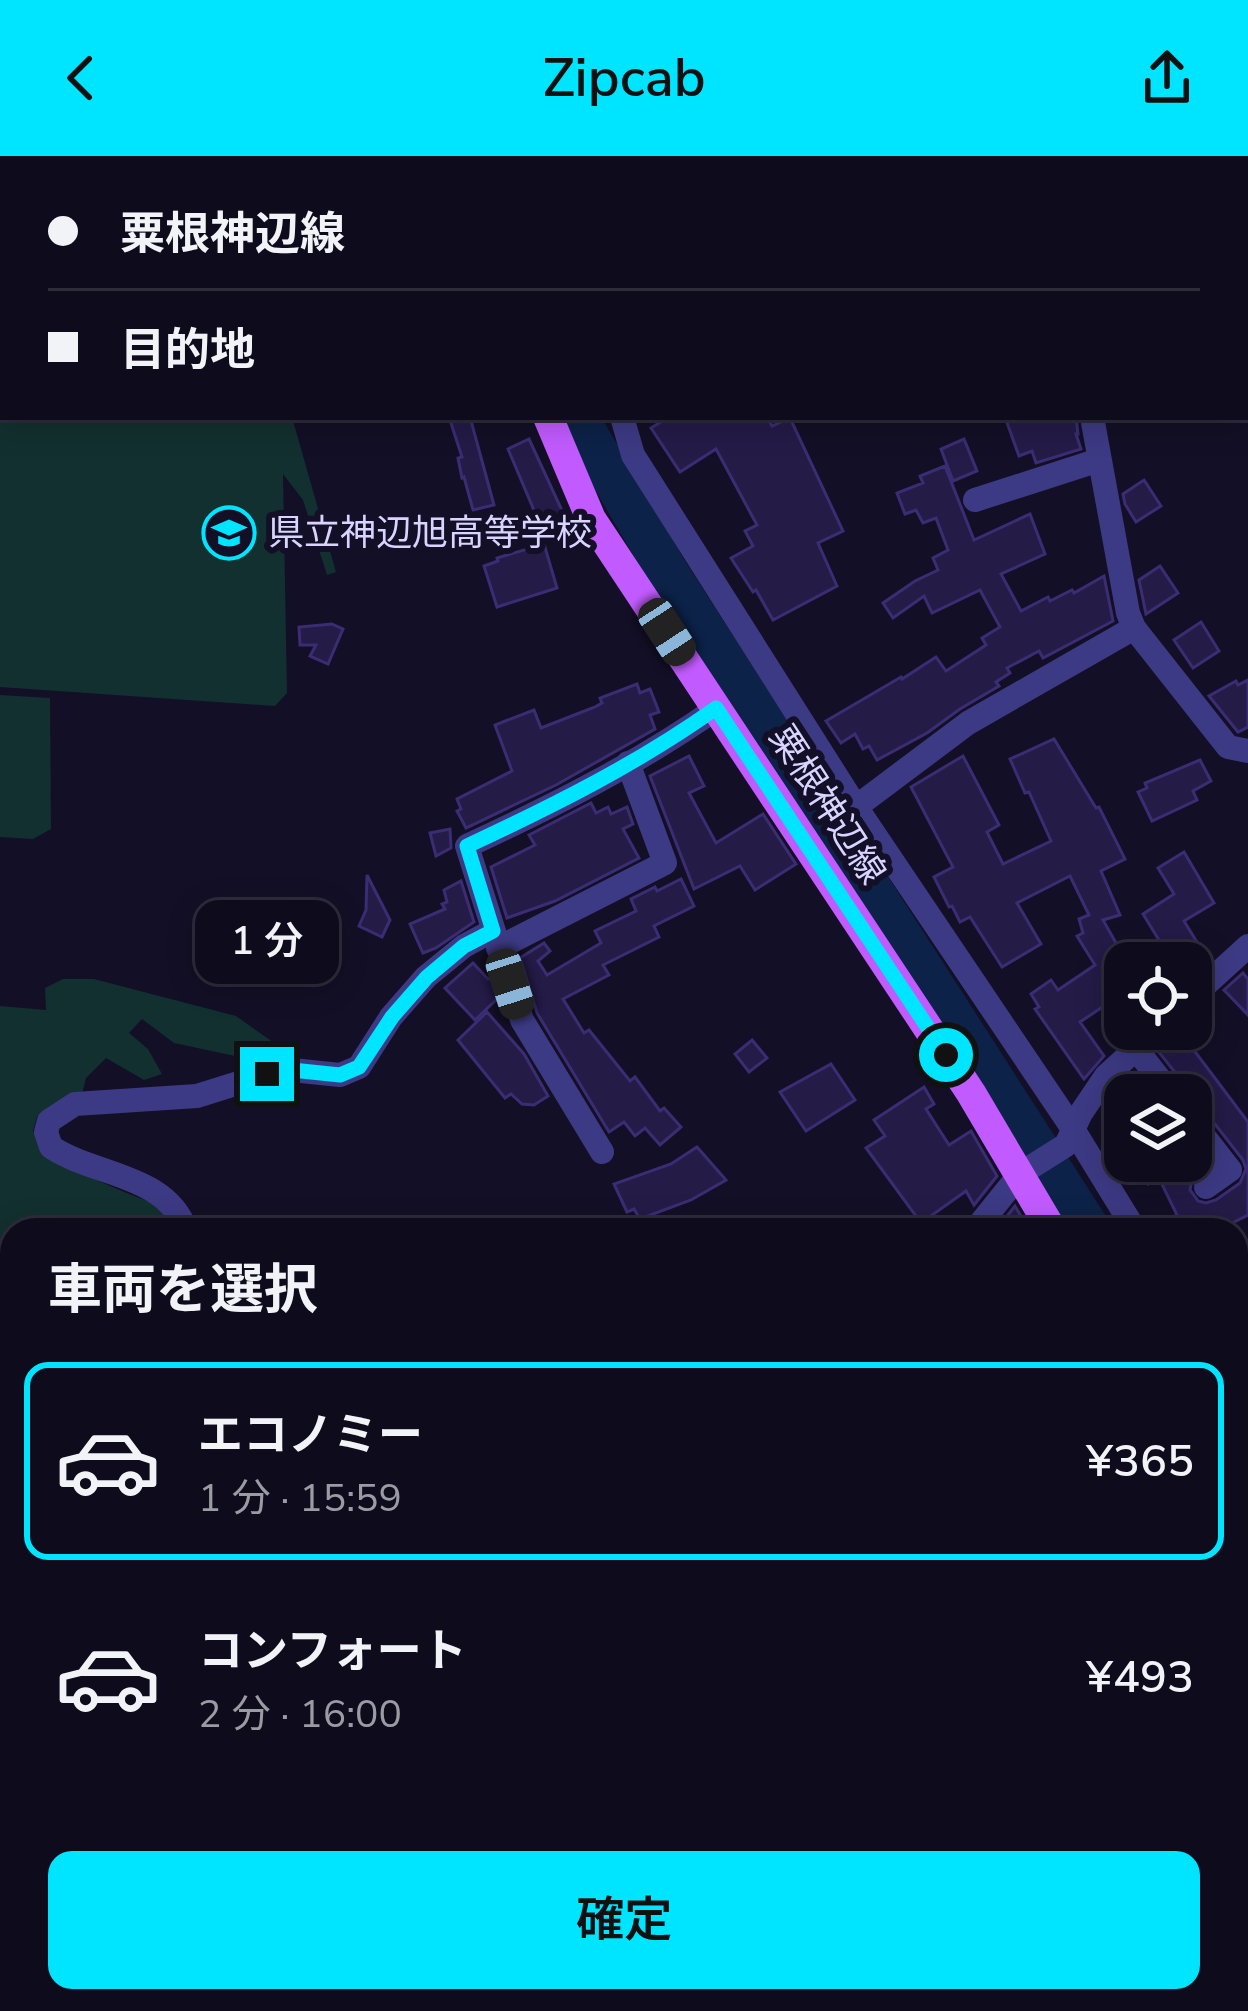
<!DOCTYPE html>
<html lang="ja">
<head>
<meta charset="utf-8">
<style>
  :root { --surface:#0e0b1c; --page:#171425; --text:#f1f3f6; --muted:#9b9ba3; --line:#2e2b3b; --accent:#00e5ff }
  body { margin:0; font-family:"Nunito Sans","Noto Sans JP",sans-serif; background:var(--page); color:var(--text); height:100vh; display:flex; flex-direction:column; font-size:45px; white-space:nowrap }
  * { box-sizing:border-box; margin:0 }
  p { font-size:39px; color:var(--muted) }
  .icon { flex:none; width:66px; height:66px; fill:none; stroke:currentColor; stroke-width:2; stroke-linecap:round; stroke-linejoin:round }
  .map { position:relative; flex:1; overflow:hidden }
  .panel { position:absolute; left:0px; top:1062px; width:1248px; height:795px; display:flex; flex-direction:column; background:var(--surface); border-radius:36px 36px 0 0; box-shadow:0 6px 30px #0003,0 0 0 3px var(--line) }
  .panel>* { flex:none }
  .hud { position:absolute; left:0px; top:0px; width:1248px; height:264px; box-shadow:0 6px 30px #0003,0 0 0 3px var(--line); display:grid; align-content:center; height:264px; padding:0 48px; background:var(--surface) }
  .fabs { position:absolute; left:1104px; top:786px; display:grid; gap:24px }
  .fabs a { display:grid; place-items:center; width:108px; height:108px; border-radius:24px; background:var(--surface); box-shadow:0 6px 30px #0003,0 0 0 3px var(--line); font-size:60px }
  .end { position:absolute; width:54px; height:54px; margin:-27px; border:15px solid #00e5ff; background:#111; box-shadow:0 0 0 6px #111 }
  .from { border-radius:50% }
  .bubble { position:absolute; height:84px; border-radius:24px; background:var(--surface); box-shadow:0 6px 30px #0003,0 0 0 3px var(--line); font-size:39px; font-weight:600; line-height:84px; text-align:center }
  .car { position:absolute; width:36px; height:72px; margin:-36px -18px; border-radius:15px; box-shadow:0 0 9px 3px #0007; background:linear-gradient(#222 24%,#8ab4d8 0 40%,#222 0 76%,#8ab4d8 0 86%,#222 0) }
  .hud b { display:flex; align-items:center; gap:42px; height:114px; font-size:45px }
  .hud b+b { border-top:3px solid var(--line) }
  .hud i { width:30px; height:30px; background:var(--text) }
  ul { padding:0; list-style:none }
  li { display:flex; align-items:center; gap:36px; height:198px; margin:0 24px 18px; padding:0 24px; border:6px solid transparent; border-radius:24px }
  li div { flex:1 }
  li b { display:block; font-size:45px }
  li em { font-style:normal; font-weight:600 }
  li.active { border-color:var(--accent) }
  li>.icon { width:108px; height:108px; stroke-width:1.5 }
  h2 { padding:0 48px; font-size:54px; line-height:144px }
  .action { display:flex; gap:24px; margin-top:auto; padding:24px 48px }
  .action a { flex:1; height:138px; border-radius:24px; background:var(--accent); color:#111; font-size:48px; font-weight:600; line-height:138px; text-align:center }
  header { display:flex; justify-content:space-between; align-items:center; height:156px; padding:0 48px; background:var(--accent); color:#111; font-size:54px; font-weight:600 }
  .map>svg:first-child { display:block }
</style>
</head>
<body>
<header><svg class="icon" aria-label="back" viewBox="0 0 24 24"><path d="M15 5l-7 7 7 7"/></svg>Zipcab<svg class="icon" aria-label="share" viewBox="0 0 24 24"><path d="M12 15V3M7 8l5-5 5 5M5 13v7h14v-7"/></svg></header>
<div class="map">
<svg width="1248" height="1855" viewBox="0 0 1248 1855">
  <rect width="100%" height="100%" fill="#130f26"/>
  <g fill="#12302f">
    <path d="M0 230 3 231V261H292L336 416 327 419 303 344 283 318 287 537 275 550 0 531Z"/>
    <path d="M0 539 50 542 51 673 33 683 0 681Z"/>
    <path d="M63 823H94L236 860 294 901 268 907 174 887 142 863 129 877 148 893 162 918 144 924 106 902 86 922 82 938 37 961 33 975C60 1015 126 1037 170 1053L176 1074H12V1845H885L887 1855H0V850L46 854 45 832Z"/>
  </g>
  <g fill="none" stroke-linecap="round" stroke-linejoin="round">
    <g stroke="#0c2248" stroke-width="42">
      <path d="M525 0V3"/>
      <path d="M580 261 584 273 666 414 1090 1074"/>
      <path d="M1236 1393 1248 1447"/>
    </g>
  </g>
  <g fill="#241b47" stroke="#3b2d73" stroke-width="3">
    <path d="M449 261H470L494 349 473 354 464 321 462 322 458 302 462 301Z"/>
    <path d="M669 261H767L772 270 790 262 843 375 818 387 837 430 773 464 756 434 753 436 731 402 753 390 745 375 757 369 716 293 680 316 651 272Z"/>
    <path d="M1005 261H1076L1078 278H1076L1081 293 1036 307 1032 295 1019 300Z"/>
    <path d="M529 283 565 361 560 364 566 377 547 385 508 293Z"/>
    <path d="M964 283 977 315 953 325 941 293Z"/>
    <path d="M945 310 974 384 1030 358 1045 398 1001 418 1021 455 1048 441 1050 445 1072 434 1074 437 1104 420 1113 465 1043 502 1039 495 1007 512 1010 517 996 526 999 530 960 553 927 577 877 604 869 590 863 593 855 578 841 587 826 565 901 521 902 523 936 501 946 515 986 489 982 482 1000 471 980 434 932 457 924 440 893 462 883 447 915 425 938 414 933 402 948 394 936 362 923 367 916 354 905 358 897 337 923 327 920 320Z"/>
    <path d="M1144 324 1161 350 1136 366 1125 348 1123 338Z"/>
    <path d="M544 388 557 432 497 451 484 410 498 405 497 402Z"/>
    <path d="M1160 410 1178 437 1146 458 1139 424Z"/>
    <path d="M1201 466 1219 495 1193 512 1174 484Z"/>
    <path d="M332 468 343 473 328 508 310 500 316 489H300L299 471Z"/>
    <path d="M1248 524V571L1238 576 1209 540 1236 525 1238 529Z"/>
    <path d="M637 528 640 537 650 533 659 556 650 559 655 573 556 629 466 672 457 655 461 653 457 643 512 615 495 569 534 554 541 572 595 551 602 547 600 542Z"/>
    <path d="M1054 583 1096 652 1099 651 1125 703 1101 715 1120 759 1103 764 1125 803V836L1080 866 1104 900 1084 923 1035 853 1039 851 1031 838 1051 824 1058 834 1095 809 1077 780 1083 777 1079 763 1089 759 1070 720 1017 747 1041 788 1002 811 970 761 960 766 952 750 949 751 934 721 953 711 911 631 963 600 999 669 987 676 1003 708 1051 685 1029 636 1025 637 1010 603Z"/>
    <path d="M689 600 704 630 689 637 716 687 763 658 796 708 755 734 740 710 694 733 650 620Z"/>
    <path d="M1200 604 1211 625 1193 635 1197 644 1152 665 1138 636 1147 632 1145 627Z"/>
    <path d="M591 647 596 657 608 651 611 658 627 651 633 668 623 673 639 702 555 745 507 762 491 711 535 689 529 679Z"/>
    <path d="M450 673 451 692 436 700 430 677Z"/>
    <path d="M1184 696 1214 747 1184 765 1208 804 1205 807H1173L1143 758 1174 738 1158 712Z"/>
    <path d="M367 719 390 764 382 781 359 770 366 754Z"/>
    <path d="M681 723 694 750 654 770 659 781 603 809 609 819 563 843 584 877 589 874 630 925 635 921 660 955 664 952 681 971 660 989 645 972 635 980 624 966 609 976 537 857 520 802 544 787 550 795 538 805 547 819 601 787 595 775 636 755 631 743 655 731 657 735Z"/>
    <path d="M461 725 474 766 436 792 423 797 410 768 445 753 442 748 447 746 444 734Z"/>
    <path d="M473 807 488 823 491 821 498 842 475 864 445 832Z"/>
    <path d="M1243 817 1248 823V859L1224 834Z"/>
    <path d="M487 856 524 898 548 940 534 949 522 948 511 938 505 942 458 884Z"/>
    <path d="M1174 873H1178L1248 966V1059L1218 1074H1151V1071L1177 1059 1158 1020 1148 1028 1137 1005H1191V991L1206 1011 1192 1023 1190 1034 1198 1045 1206 1047 1216 1044 1240 1027 1246 1013 1243 1004 1204 954 1191 948V939H1188L1185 929 1158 895 1170 884Z"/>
    <path d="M752 884 767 902 749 916 735 898Z"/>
    <path d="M831 908 855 944 806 975 780 936Z"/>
    <path d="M1137 921 1151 939H1125V950L1113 959 1109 945 1123 927 1125 930Z"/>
    <path d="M924 931 934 948 926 953 949 989 971 975 997 1020 974 1049 966 1035 921 1067 866 992 885 980 874 964Z"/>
    <path d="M697 991 726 1024 691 1044 640 1063 634 1053 627 1056 614 1028 671 1008Z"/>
    <path d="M1015 1050 1029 1074H998L997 1073Z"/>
  </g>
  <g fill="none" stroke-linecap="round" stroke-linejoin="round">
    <g stroke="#3d3a85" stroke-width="24">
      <path d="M228 0 231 3"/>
      <path d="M339 0 341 3"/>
      <path d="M1062 0 1063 3"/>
      <path d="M6 3 11 0"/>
      <path d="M834 3 839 0"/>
      <path d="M0 30 3 31"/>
      <path d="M1245 59 1248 58"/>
      <path d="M622 261 633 299 856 651 1073 973 1135 1074"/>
      <path d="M1092 261 1128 457 1134 472 1228 591 1248 595"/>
      <path d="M975 344 1099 304"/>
      <path d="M856 651 968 567 1134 472"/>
      <path d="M498 792 665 707 628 607"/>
      <path d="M1191 842 1248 790"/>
      <path d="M1136 893 1172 939"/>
      <path d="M1191 964 1230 1014 1206 1031"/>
      <path d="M602 996 522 864 467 690C553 650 639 607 717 552"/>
      <path d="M186 1074C166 1018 95 1020 51 991L46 976 49 965 75 948 197 940 267 918 292 914 340 919 359 911 391 861 426 821 464 790 492 775"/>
      <path d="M975 1074 1020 1018 1066 989 1081 957 1106 920 1158 873"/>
      <path d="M1236 1236 1248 1256"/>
      <path d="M893 1845 894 1855"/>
    </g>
    <g stroke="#c25bff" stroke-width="30">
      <path d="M495 0V3"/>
      <path d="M548 261 591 363 971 937 1052 1074"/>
      <path d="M1236 1528 1248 1588"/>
    </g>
  </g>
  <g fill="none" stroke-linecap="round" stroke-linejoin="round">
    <path stroke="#00e5ff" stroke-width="15" d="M267 918 292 914 340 919 359 911 392 861 427 821 464 790 493 775 467 690C553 650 639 607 716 552L946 899"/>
  </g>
  <defs>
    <g id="school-ring" transform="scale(2.7)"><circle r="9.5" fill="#130f26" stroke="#00e5ff" stroke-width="1.5"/><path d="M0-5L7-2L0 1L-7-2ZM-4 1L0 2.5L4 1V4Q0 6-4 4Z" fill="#00e5ff"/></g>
  </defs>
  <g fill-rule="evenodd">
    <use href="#school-ring" x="229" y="377"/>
  </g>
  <g text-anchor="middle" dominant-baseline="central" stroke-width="12" stroke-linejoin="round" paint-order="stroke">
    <g font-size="36" fill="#d9d4ff" stroke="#130f26" text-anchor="start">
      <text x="268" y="377">県立神辺旭高等学校</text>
    </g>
    <g font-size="36" fill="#d9d4ff" stroke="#130f26">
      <text transform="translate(827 649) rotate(57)">粟根神辺線</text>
    </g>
  </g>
</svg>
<div class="fabs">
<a><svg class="icon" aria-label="locate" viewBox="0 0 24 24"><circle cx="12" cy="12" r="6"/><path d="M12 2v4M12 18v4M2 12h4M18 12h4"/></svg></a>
<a><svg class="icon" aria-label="layers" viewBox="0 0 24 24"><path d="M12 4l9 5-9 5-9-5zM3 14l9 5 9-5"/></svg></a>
</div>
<i class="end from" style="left:946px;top:899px"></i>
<i class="end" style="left:267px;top:918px"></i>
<div class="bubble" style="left:195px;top:744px;width:144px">1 分</div>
<i class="car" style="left:667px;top:476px;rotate:147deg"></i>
<i class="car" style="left:510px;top:828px;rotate:162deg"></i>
<div class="hud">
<b><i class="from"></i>粟根神辺線</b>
<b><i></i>目的地</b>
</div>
<section class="panel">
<h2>車両を選択</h2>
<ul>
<li class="active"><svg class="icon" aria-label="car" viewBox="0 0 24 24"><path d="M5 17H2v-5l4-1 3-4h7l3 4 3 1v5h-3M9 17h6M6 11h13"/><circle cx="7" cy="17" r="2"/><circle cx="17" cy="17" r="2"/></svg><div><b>エコノミー</b><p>1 分 · 15:59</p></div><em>¥365</em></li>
<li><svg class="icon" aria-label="car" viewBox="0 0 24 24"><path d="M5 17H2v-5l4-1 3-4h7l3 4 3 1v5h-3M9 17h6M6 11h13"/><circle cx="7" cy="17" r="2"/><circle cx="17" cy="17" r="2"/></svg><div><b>コンフォート</b><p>2 分 · 16:00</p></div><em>¥493</em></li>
</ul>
<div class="action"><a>確定</a></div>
</section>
</div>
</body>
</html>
